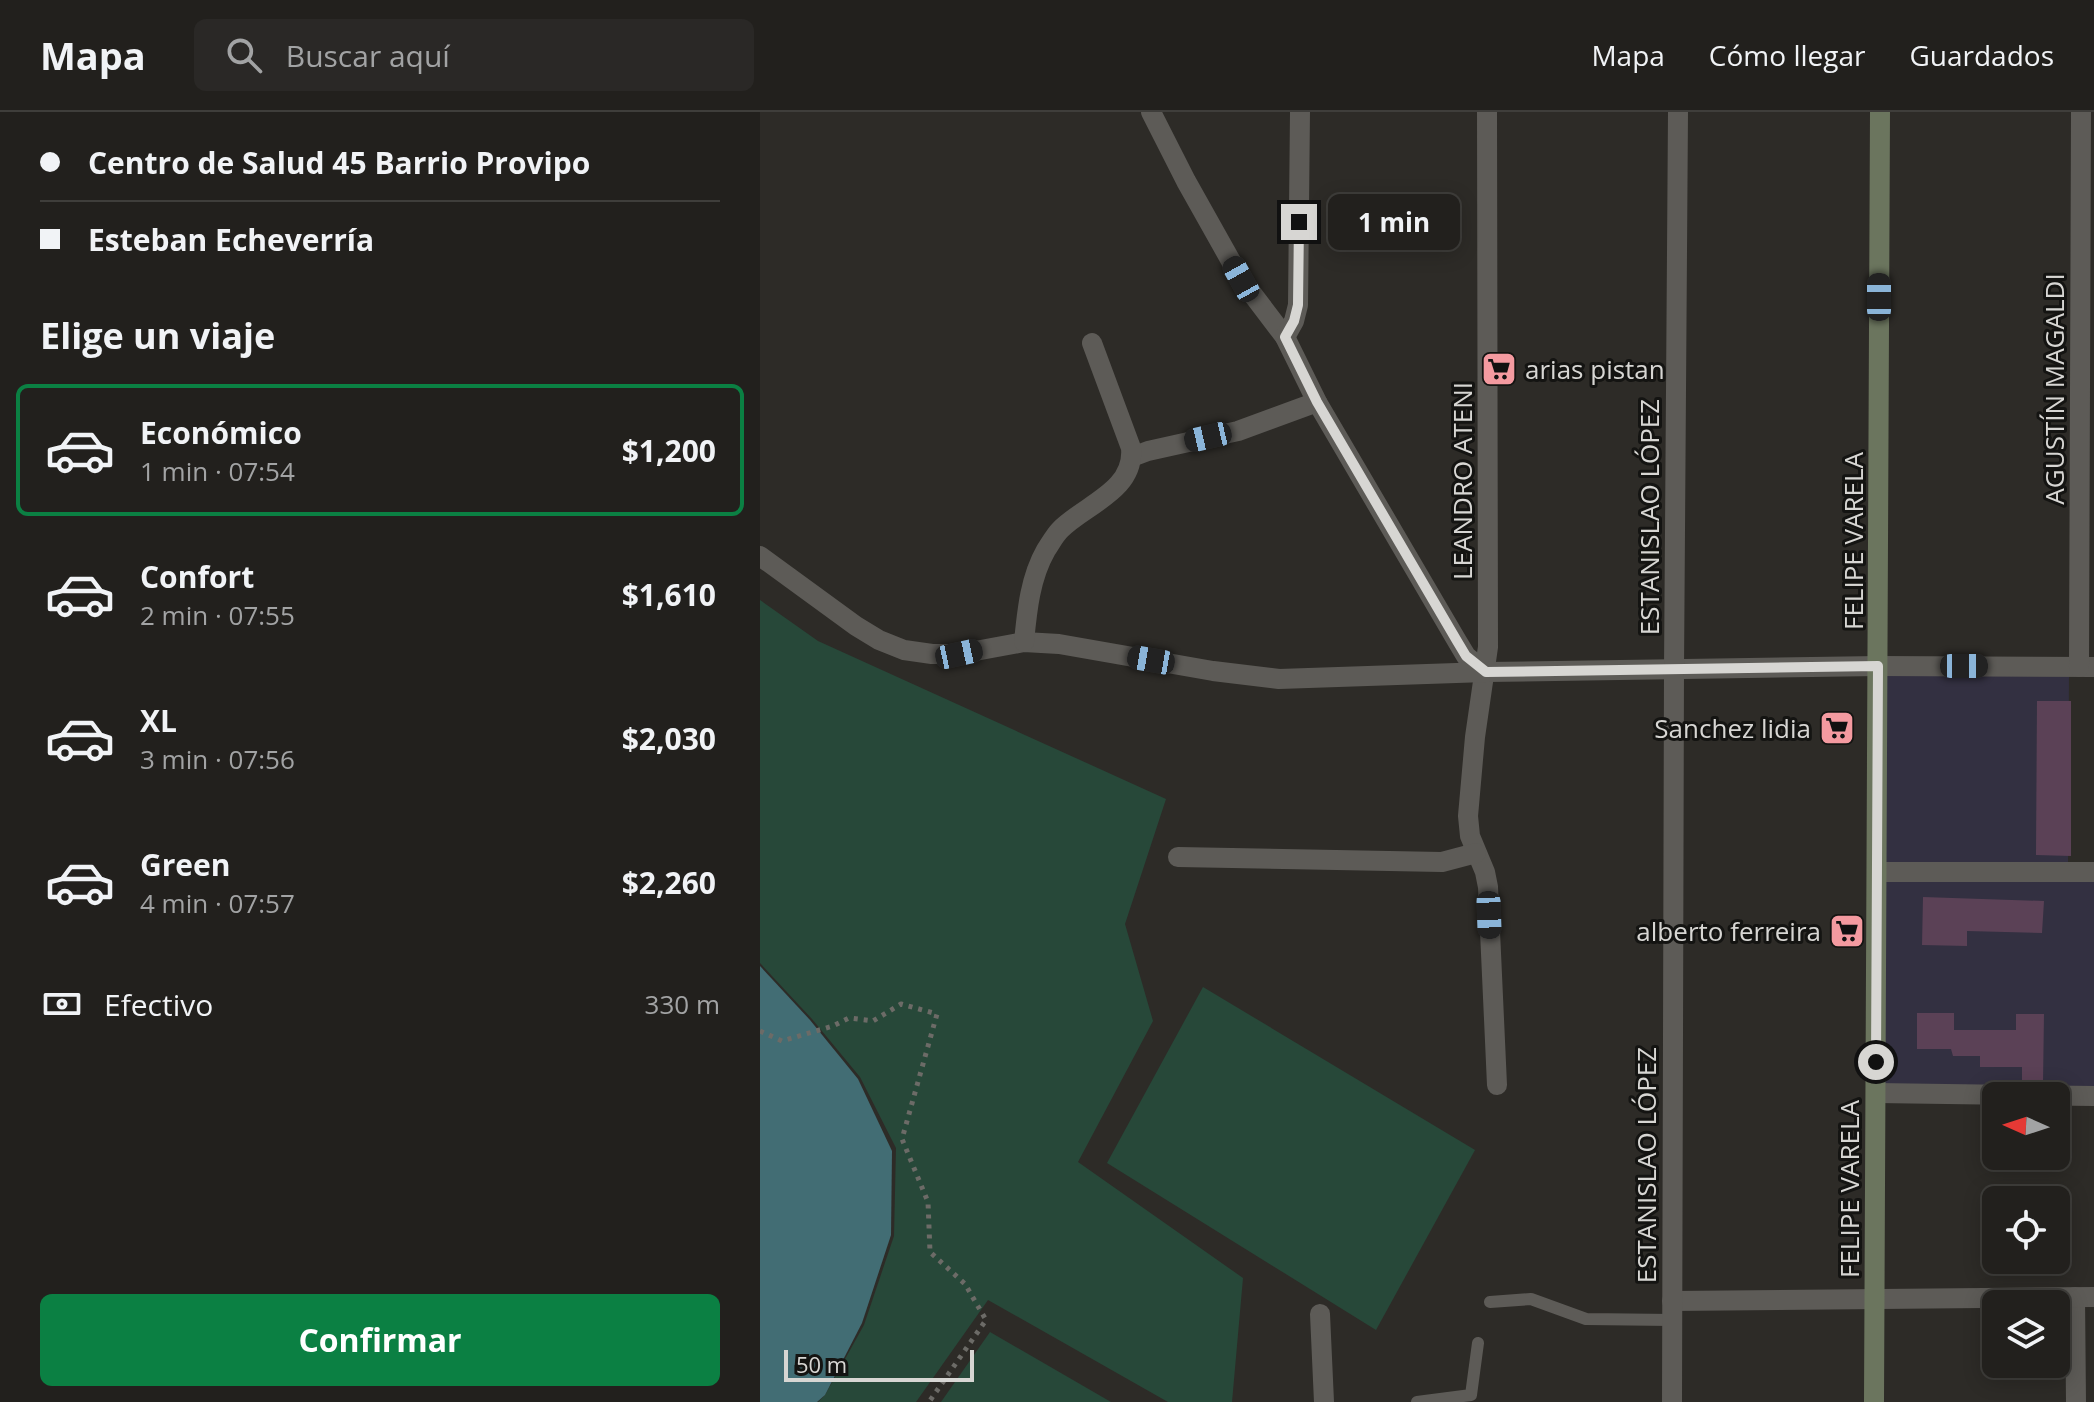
<!DOCTYPE html>
<html lang="es">
<head>
<meta charset="utf-8">
<style>
  :root { --surface:#22201d; --page:#2a2826; --text:#f1f3f6; --muted:#a2a3a4; --line:#3f3e3b; --accent:#0b8043 }
  body { margin:0; font-family:"Open Sans",sans-serif; background:var(--page); color:var(--text); height:100vh; display:flex; flex-direction:column; font-size:30px; white-space:nowrap }
  * { box-sizing:border-box; margin:0 }
  p { font-size:26px; color:var(--muted) }
  .icon { flex:none; width:44px; height:44px; fill:none; stroke:currentColor; stroke-width:2; stroke-linecap:round; stroke-linejoin:round }
  .map { position:relative; flex:1; overflow:hidden }
  .sheet { display:flex; flex-direction:column; background:var(--surface); width:760px }
  .sheet>* { flex:none }
  .hud { display:grid; align-content:center; height:176px; padding:0 40px; background:var(--surface) }
  .needle { width:52px; rotate:273deg }
  .tools { position:absolute; left:1222px; top:970px; display:grid; gap:16px }
  .tools a { display:grid; place-items:center; width:88px; height:88px; border-radius:12px; background:var(--surface); box-shadow:0 4px 20px #0003,0 0 0 2px var(--line); font-size:40px }
  .scale { position:absolute; left:24px; bottom:20px; width:190px; box-sizing:border-box; padding-left:8px; border:4px solid #d7d6d3; border-top:0; font-size:22px; line-height:28px; white-space:nowrap; color:#d7d6d3; -webkit-text-stroke:6px #141412; paint-order:stroke }
  .end { position:absolute; width:36px; height:36px; margin:-18px; border:10px solid #d7d6d3; background:#111; box-shadow:0 0 0 4px #111 }
  .from { border-radius:50% }
  .bubble { position:absolute; height:56px; border-radius:12px; background:var(--surface); box-shadow:0 4px 20px #0003,0 0 0 2px var(--line); font-size:26px; font-weight:700; line-height:56px; text-align:center }
  .car { position:absolute; width:24px; height:48px; margin:-24px -12px; border-radius:10px; box-shadow:0 0 6px 2px #0007; background:linear-gradient(#222 24%,#8ab4d8 0 40%,#222 0 76%,#8ab4d8 0 86%,#222 0) }
  .hud b { display:flex; align-items:center; gap:28px; height:76px; font-size:30px }
  .hud b+b { border-top:2px solid var(--line) }
  .hud i { width:20px; height:20px; background:var(--text) }
  ul { padding:0; list-style:none }
  li { display:flex; align-items:center; gap:24px; height:132px; margin:0 16px 12px; padding:0 24px; border:4px solid transparent; border-radius:12px }
  li div { flex:1 }
  li b { display:block; font-size:30px }
  li em { font-style:normal; font-weight:700 }
  li.selected { border-color:var(--accent) }
  li>.icon { width:72px; height:72px; stroke-width:1.5 }
  h2 { padding:0 40px; font-size:36px; line-height:96px }
  .pay { display:flex; align-items:center; gap:20px; height:88px; padding:0 40px; font-size:30px }
  .pay p { margin-inline-start:auto }
  .button { display:flex; gap:16px; margin-top:auto; padding:16px 40px }
  .button a { flex:1; height:92px; border-radius:12px; background:var(--accent); color:#fff; font-size:32px; font-weight:700; line-height:92px; text-align:center }
  header { display:flex; align-items:center; gap:48px; box-sizing:border-box; height:112px; padding:0 40px; background:var(--surface); border-bottom:2px solid var(--line) }
  header strong { font-size:38px }
  nav { display:flex; gap:44px; margin-inline-start:auto; font-size:28px }
  .search { width:560px; height:72px; background:var(--page); display:flex; align-items:center; gap:20px; box-sizing:border-box; padding:0 28px; border-radius:12px; color:var(--muted); font-size:30px }
  main { display:flex; flex:1; min-height:0 }
  .map>svg:first-child { display:block }
</style>
</head>
<body>
<header>
<strong>Mapa</strong>
<div class="search"><svg class="icon" aria-label="search" viewBox="0 0 24 24"><circle cx="10" cy="10" r="6"/><path d="M15 15l6 6"/></svg>Buscar aquí</div>
<nav><a>Mapa</a><a>Cómo llegar</a><a>Guardados</a></nav>
</header>
<main>
<section class="sheet">
<div class="hud">
<b><i class="from"></i>Centro de Salud 45 Barrio Provipo</b>
<b><i></i>Esteban Echeverría</b>
</div>
<h2>Elige un viaje</h2>
<ul>
<li class="selected"><svg class="icon" aria-label="car" viewBox="0 0 24 24"><path d="M5 17H2v-5l4-1 3-4h7l3 4 3 1v5h-3M9 17h6M6 11h13"/><circle cx="7" cy="17" r="2"/><circle cx="17" cy="17" r="2"/></svg><div><b>Económico</b><p>1 min · 07:54</p></div><em>$1,200</em></li>
<li><svg class="icon" aria-label="car" viewBox="0 0 24 24"><path d="M5 17H2v-5l4-1 3-4h7l3 4 3 1v5h-3M9 17h6M6 11h13"/><circle cx="7" cy="17" r="2"/><circle cx="17" cy="17" r="2"/></svg><div><b>Confort</b><p>2 min · 07:55</p></div><em>$1,610</em></li>
<li><svg class="icon" aria-label="car" viewBox="0 0 24 24"><path d="M5 17H2v-5l4-1 3-4h7l3 4 3 1v5h-3M9 17h6M6 11h13"/><circle cx="7" cy="17" r="2"/><circle cx="17" cy="17" r="2"/></svg><div><b>XL</b><p>3 min · 07:56</p></div><em>$2,030</em></li>
<li><svg class="icon" aria-label="car" viewBox="0 0 24 24"><path d="M5 17H2v-5l4-1 3-4h7l3 4 3 1v5h-3M9 17h6M6 11h13"/><circle cx="7" cy="17" r="2"/><circle cx="17" cy="17" r="2"/></svg><div><b>Green</b><p>4 min · 07:57</p></div><em>$2,260</em></li>
</ul>
<div class="pay"><svg class="icon" aria-label="cash" viewBox="0 0 24 24"><path d="M3 7h18v10H3z"/><circle cx="12" cy="12" r="2"/></svg>Efectivo<p>330 m</p></div>
<div class="button"><a>Confirmar</a></div>
</section>
<div class="map">
<svg width="1334" height="1290" viewBox="0 0 1334 1290">
  <rect width="100%" height="100%" fill="#2d2b27"/>
  <g fill="#333041">
    <path d="M1123 559 1309 561 1308 754H1122Z"/>
    <path d="M1121 762 1334 763V981L1119 978Z"/>
  </g>
  <g fill="#274839">
    <path d="M0 488 58 529 406 687 365 812 393 909 318 1050 483 1166 472 1290H408L228 1188 156 1290H58L65 1283 104 1213 134 1124 136 1036 100 965 52 907 0 851Z"/>
    <path d="M443 875 715 1038 616 1218 347 1051Z"/>
    <path d="M230 1220 351 1290H181Z"/>
  </g>
  <path fill="#426d74" d="M0 854 50 908 98 967 132 1039 131 1123 102 1211 65 1283 57 1290H0Z"/>
  <g fill="#5b4156">
    <path d="M1277 589H1311V744L1276 743Z"/>
    <path d="M1163 785 1284 789 1282 821 1207 819V834L1162 833Z"/>
    <path d="M1157 901H1194V918H1256V902H1284L1283 971H1262V955H1220V944H1193L1191 937H1157Z"/>
  </g>
  <g fill="none" stroke-linecap="round" stroke-linejoin="round">
    <path stroke="#6c6b67" stroke-width="5" stroke-dasharray="4 6" stroke-linecap="butt" d="M0 919 22 929 73 914 89 906 113 909 141 892 177 902 142 1027 168 1090 170 1140 205 1172 226 1208 169 1290"/>
    <g stroke="#5d5b57" stroke-width="12">
      <path d="M730 1190 771 1187 826 1207 912 1208"/>
      <path d="M657 1290 711 1283 718 1231"/>
    </g>
    <g stroke="#5d5b57" stroke-width="20">
      <path d="M391 0 426 69 481 167 525 225 557 290 697 529 706 544 726 560"/>
      <path d="M727 0 728 535 715 625 708 704 710 724 725 760 728 775 737 973"/>
      <path d="M525 225 534 209 538 193 540 0"/>
      <path d="M372 345 388 339 478 319 557 290"/>
      <path d="M0 444 96 514 119 528 144 538 172 542H199L264 530 299 532 453 559 519 567 726 560 1118 554 1334 555"/>
      <path d="M264 530C267 499 270 466 286 438 290 432 295 423 300 418 324 393 375 379 371 336L332 231"/>
      <path d="M1319 555 1321 0"/>
      <path d="M418 745 682 750 716 741"/>
      <path d="M1117 760H1334"/>
      <path d="M1116 981 1334 984"/>
      <path d="M1315 1185 1316 1290"/>
      <path d="M912 1189 1334 1185"/>
      <path d="M560 1202 564 1290"/>
      <path d="M912 1290 914 558 918 0"/>
    </g>
    <path stroke="#6b755e" stroke-width="20" d="M1114 1290 1120 0"/>
  </g>
  <g fill="none" stroke-linecap="round" stroke-linejoin="round">
    <path stroke="#d7d6d3" stroke-width="10" d="M539 110 538 193 534 209 525 225 557 290 697 529 706 544 726 560 1118 554 1116 950"/>
  </g>
  <defs>
    <g id="supermarket-square" transform="scale(1.8)"><rect x="-9" y="-9" width="18" height="18" rx="4" fill="#f49aa0" stroke="#141412"/><path d="M-6-5.5h2.5l.6 2H6L4.5 2H-2.5L-4.4-4H-6ZM-1.5 3.2a1.3 1.3 0 1 0 .1 0ZM3 3.2a1.3 1.3 0 1 0 .1 0Z" fill="#111"/></g>
  </defs>
  <g fill-rule="evenodd">
    <use href="#supermarket-square" x="739" y="257"/>
    <use href="#supermarket-square" x="1077" y="616"/>
    <use href="#supermarket-square" x="1087" y="819"/>
  </g>
  <g text-anchor="middle" dominant-baseline="central" stroke-width="6" stroke-linejoin="round" paint-order="stroke">
    <g font-size="26" fill="#d7d6d3" stroke="#141412" text-anchor="end">
      <text x="765" y="257" text-anchor="start">arias pistan</text>
      <text x="1051" y="616">Sanchez lidia</text>
      <text x="1061" y="819">alberto ferreira</text>
    </g>
    <g font-size="26" fill="#d7d6d3" stroke="#141412">
      <text transform="translate(1294 277) rotate(-90)">AGUSTÍN MAGALDI</text>
      <text transform="translate(702 369) rotate(-90)">LEANDRO ATENI</text>
      <text transform="translate(889 405) rotate(-90)">ESTANISLAO LÓPEZ</text>
      <text transform="translate(1093 429) rotate(-90)">FELIPE VARELA</text>
      <text transform="translate(886 1053) rotate(-90)">ESTANISLAO LÓPEZ</text>
      <text transform="translate(1089 1077) rotate(-90)">FELIPE VARELA</text>
    </g>
  </g>
</svg>
<div class="tools">
<a><svg class="needle" viewBox="-14 -14 28 28"><path d="M0-13l5 13h-10z" fill="#e53935"/><path d="M0 13l5-13h-10z" fill="#a2a3a4"/></svg></a>
<a><svg class="icon" aria-label="locate" viewBox="0 0 24 24"><circle cx="12" cy="12" r="6"/><path d="M12 2v4M12 18v4M2 12h4M18 12h4"/></svg></a>
<a><svg class="icon" aria-label="layers" viewBox="0 0 24 24"><path d="M12 4l9 5-9 5-9-5zM3 14l9 5 9-5"/></svg></a>
</div>
<div class="scale">50 m</div>
<i class="end from" style="left:1116px;top:950px"></i>
<i class="end" style="left:539px;top:110px"></i>
<div class="bubble" style="left:568px;top:82px;width:132px">1 min</div>
<i class="car" style="left:481px;top:167px;rotate:331deg"></i>
<i class="car" style="left:1119px;top:185px;rotate:0deg"></i>
<i class="car" style="left:448px;top:325px;rotate:257deg"></i>
<i class="car" style="left:199px;top:542px;rotate:78deg"></i>
<i class="car" style="left:391px;top:548px;rotate:280deg"></i>
<i class="car" style="left:1204px;top:554px;rotate:90deg"></i>
<i class="car" style="left:729px;top:803px;rotate:178deg"></i>
</div>
</main>
</body>
</html>
